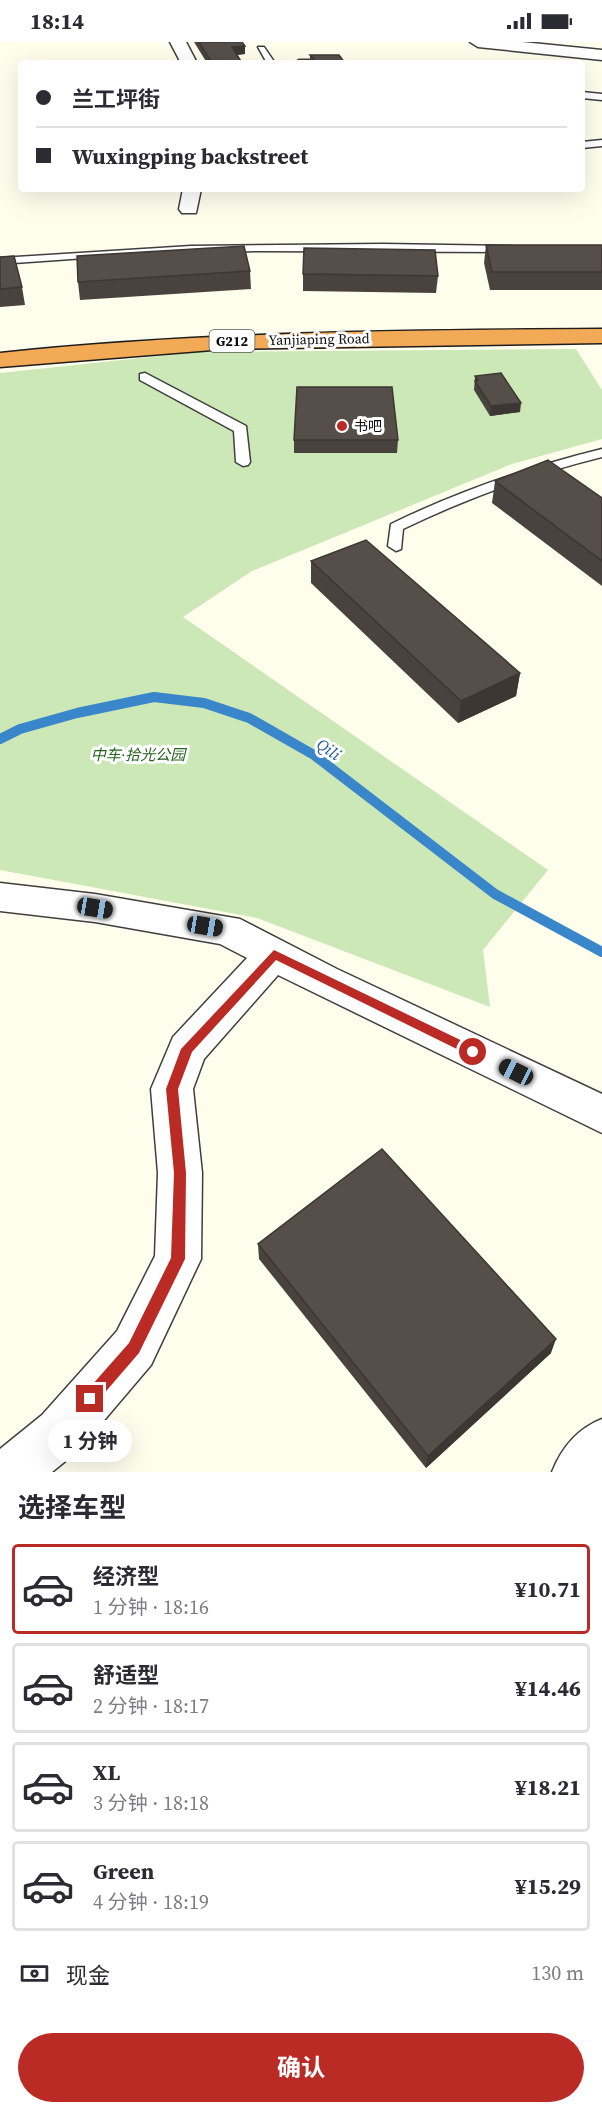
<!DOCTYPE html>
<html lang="zh">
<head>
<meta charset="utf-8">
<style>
  :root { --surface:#fff; --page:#f2f2f3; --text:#2b2b33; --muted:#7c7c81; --line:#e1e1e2; --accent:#ba2b26 }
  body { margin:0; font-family:"Source Serif 4","Noto Sans SC",serif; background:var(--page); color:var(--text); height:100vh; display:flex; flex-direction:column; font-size:22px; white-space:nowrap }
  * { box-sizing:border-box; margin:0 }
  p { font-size:20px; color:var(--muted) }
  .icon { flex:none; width:33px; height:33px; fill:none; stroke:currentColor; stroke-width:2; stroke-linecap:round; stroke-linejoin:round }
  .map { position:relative; height:1430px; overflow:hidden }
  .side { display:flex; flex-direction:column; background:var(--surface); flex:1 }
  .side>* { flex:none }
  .banner { position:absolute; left:18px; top:18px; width:567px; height:132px; border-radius:6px; box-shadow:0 6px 24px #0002; display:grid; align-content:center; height:132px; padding:0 18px; background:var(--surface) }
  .end { position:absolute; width:27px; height:27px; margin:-14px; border:8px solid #ba2b26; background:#fff; box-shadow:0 0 0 3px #fff }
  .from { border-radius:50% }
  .bubble { position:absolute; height:42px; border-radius:21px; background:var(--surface); box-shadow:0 6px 24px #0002; font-size:20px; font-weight:700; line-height:42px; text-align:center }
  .car { position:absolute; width:18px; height:36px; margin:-18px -9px; border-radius:8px; box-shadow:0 0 4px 2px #0007; background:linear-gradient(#222 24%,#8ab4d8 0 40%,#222 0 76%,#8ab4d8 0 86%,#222 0) }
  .banner b { display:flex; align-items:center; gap:21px; height:57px; font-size:22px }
  .banner b+b { border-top:2px solid var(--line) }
  .banner i { width:15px; height:15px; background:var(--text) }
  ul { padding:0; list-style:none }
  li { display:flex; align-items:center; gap:18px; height:90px; margin:0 12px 9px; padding:0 6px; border:3px solid var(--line); border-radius:6px }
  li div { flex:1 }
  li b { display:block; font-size:22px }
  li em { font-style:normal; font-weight:700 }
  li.active { border-color:var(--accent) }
  li>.icon { width:54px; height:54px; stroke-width:1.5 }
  h2 { padding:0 18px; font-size:27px; line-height:72px }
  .pay { display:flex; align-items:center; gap:15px; height:66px; padding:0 18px; font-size:22px }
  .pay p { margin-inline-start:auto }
  .button { display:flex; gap:12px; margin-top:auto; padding:12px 18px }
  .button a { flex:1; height:69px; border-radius:36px; background:var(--accent); color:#fff; font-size:24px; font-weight:700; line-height:69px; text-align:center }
  .status { display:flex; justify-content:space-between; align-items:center; height:42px; padding:0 30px; background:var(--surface); direction:ltr }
  .status svg { height:16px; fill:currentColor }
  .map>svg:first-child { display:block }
</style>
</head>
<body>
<div class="status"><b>18:14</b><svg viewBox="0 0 49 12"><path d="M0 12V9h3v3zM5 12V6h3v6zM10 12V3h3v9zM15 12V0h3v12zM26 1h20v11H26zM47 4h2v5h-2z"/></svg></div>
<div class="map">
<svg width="602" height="1430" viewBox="0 0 602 1430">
  <rect width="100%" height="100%" fill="#fffdec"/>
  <path fill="#cce8b7" d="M576 307 602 348V397L512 422 252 529 183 575 548 828 483 908 490 965 257 876 0 828V331L197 310Z"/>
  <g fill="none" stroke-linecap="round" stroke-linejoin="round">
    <path stroke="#3986cb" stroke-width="10" d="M0 697 20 687 77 671 154 655 204 661 249 676 314 713 495 852 602 910"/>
    <g stroke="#3f3f3f" stroke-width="3">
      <g id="lane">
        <path d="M258 5H264L275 21H267Z"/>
        <path d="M299 18H340L344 21H295Z"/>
        <path d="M582 50 602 52V58L582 56Z"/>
        <path d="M602 98V104L582 106V100Z"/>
        <path d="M383 202 511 204 517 207 511 210 255 209 128 213 0 222V216L191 204Z"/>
        <path d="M145 331 246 384 250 420 248 423 243 424 236 420 234 389 140 338V332Z"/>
        <path d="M602 407V415C533 432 467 456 403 487L401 507 396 509 388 504 391 482C459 449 529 425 602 407Z"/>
      </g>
    </g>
    <g stroke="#3f3f3f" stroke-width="3">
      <g id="street">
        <path d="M170 0H186L197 21H181Z"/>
        <path d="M470 0H522L602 8V18L478 5Z"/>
        <path d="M183 147H201L196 171H182L179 167Z"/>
        <path d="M0 841 95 852 240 877 337 927 602 1052V1091L278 933 204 1017 193 1047 202 1131 201 1217 151 1323 78 1409 52 1430H0V1407L42 1373 117 1289 155 1214 158 1131 151 1047 173 995 247 916 220 902 95 880 0 869Z"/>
        <path d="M602 1377V1430H552C562 1405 577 1387 602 1377Z"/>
      </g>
    </g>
    <g stroke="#1d1d1d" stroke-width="3">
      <path id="highway" d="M602 287V301L225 307 0 325V311C200 290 401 288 602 287Z"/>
    </g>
    <use href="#lane" fill="#fff" fill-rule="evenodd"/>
    <use href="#street" fill="#fff" fill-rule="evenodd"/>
    <use href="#highway" fill="#f2aa56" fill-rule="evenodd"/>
  </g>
  <g fill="#49433f">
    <path d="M194 0H242L245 4V12L237 13 242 21H207Z"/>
    <path d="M310 13 345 21H310Z"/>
    <path d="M486 203H602V248H490L484 221Z"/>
    <path d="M0 215 22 245 25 263 0 265Z"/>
    <path d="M250 229 251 247 80 258 78 240Z"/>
    <path d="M303 232 438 234 436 251 303 249Z"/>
    <path d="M475 334 520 370 490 374 474 348Z"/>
    <path d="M294 398H398L397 411H294Z"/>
    <path d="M495 439 602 456V544L492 461Z"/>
    <path d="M311 519 520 631 516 654 458 681 311 541Z"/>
    <path d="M258 1202 551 1311 426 1426 259 1217Z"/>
  </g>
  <g fill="#3c3733">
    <path d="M245 4V12L232 13V5Z"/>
    <path d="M521 361 520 370 490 374 491 364Z"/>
    <path d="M520 631 516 654 458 681 461 659Z"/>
    <path d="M556 1297 551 1311 426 1426 428 1414Z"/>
  </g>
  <g fill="#554e49" stroke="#3c3733" stroke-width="1.5">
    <path d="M199 0H242L245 4 232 5 242 21H212Z"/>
    <path d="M310 13H339L345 21H317Z"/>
    <path d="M486 203H602V230H492Z"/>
    <path d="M244 204 250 229 78 240 77 214Z"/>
    <path d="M304 206 435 208 438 234 303 232Z"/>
    <path d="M14 214 22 245 0 247V215Z"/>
    <path d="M501 331 521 361 491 364 475 339 478 338 475 334Z"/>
    <path d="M297 345H392L398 398H294Z"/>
    <path d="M548 418 602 456V519L495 439Z"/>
    <path d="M366 498 520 631 461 659 311 519Z"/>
    <path d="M382 1107 556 1297 428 1414 258 1202Z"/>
  </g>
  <path fill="#ba2b26" d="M274 908 477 1006 479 1010 477 1013H469L276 918 192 1010 178 1047 186 1131 185 1217 139 1311 95 1362 90 1364 84 1362 82 1357 84 1352 129 1301 171 1216 174 1131 166 1047 181 1007Z"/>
  <circle fill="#ba2b26" stroke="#fff" stroke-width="2" cx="342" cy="384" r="6"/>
  <g text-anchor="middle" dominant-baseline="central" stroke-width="6" stroke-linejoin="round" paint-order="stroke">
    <g font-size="14" fill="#0c0c0c" stroke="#fff">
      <text transform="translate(319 297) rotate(-1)">Yanjiaping Road</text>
    </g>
    <rect fill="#fff" stroke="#555" stroke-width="1.5" x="209.5" y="288" width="45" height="22" rx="4.5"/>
    <g font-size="14" font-weight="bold" fill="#0c0c0c">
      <text x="232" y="299">G212</text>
    </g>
    <g font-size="14" fill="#0c0c0c" stroke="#fff" text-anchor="start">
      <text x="354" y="384">书吧</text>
    </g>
    <g font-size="15" font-style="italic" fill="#27631e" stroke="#fff">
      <text x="138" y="712">中车·拾光公园</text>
    </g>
    <g font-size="16" font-style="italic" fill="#18589c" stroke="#fff">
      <text transform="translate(329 707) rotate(35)">Qili</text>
    </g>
  </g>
</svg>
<i class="end from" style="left:473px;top:1010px"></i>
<i class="end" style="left:90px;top:1357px"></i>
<div class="bubble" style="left:48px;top:1378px;width:84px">1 分钟</div>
<i class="car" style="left:95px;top:866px;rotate:100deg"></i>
<i class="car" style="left:205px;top:884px;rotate:99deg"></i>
<i class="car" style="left:516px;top:1030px;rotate:296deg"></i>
<div class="banner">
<b><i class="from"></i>兰工坪街</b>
<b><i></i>Wuxingping backstreet</b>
</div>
</div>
<section class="side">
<h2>选择车型</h2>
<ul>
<li class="active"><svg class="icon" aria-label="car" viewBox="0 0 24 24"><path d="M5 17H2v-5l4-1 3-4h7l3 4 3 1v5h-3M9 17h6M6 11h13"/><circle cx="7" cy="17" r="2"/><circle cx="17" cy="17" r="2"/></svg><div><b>经济型</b><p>1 分钟 · 18:16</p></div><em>¥10.71</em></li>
<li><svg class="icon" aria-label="car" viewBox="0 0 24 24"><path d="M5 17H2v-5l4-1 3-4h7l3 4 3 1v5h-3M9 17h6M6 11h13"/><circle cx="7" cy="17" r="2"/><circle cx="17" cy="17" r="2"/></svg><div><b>舒适型</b><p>2 分钟 · 18:17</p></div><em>¥14.46</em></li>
<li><svg class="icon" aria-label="car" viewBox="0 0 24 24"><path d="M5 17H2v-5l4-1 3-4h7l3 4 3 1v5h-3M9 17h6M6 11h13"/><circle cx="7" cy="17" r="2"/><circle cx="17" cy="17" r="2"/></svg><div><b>XL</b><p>3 分钟 · 18:18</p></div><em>¥18.21</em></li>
<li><svg class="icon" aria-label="car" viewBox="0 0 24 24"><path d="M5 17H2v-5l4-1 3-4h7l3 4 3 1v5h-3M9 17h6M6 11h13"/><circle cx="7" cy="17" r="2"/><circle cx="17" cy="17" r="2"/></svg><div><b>Green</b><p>4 分钟 · 18:19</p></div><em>¥15.29</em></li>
</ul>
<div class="pay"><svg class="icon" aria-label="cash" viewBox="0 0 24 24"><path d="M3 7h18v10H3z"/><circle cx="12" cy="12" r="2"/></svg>现金<p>130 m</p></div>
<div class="button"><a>确认</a></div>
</section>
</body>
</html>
